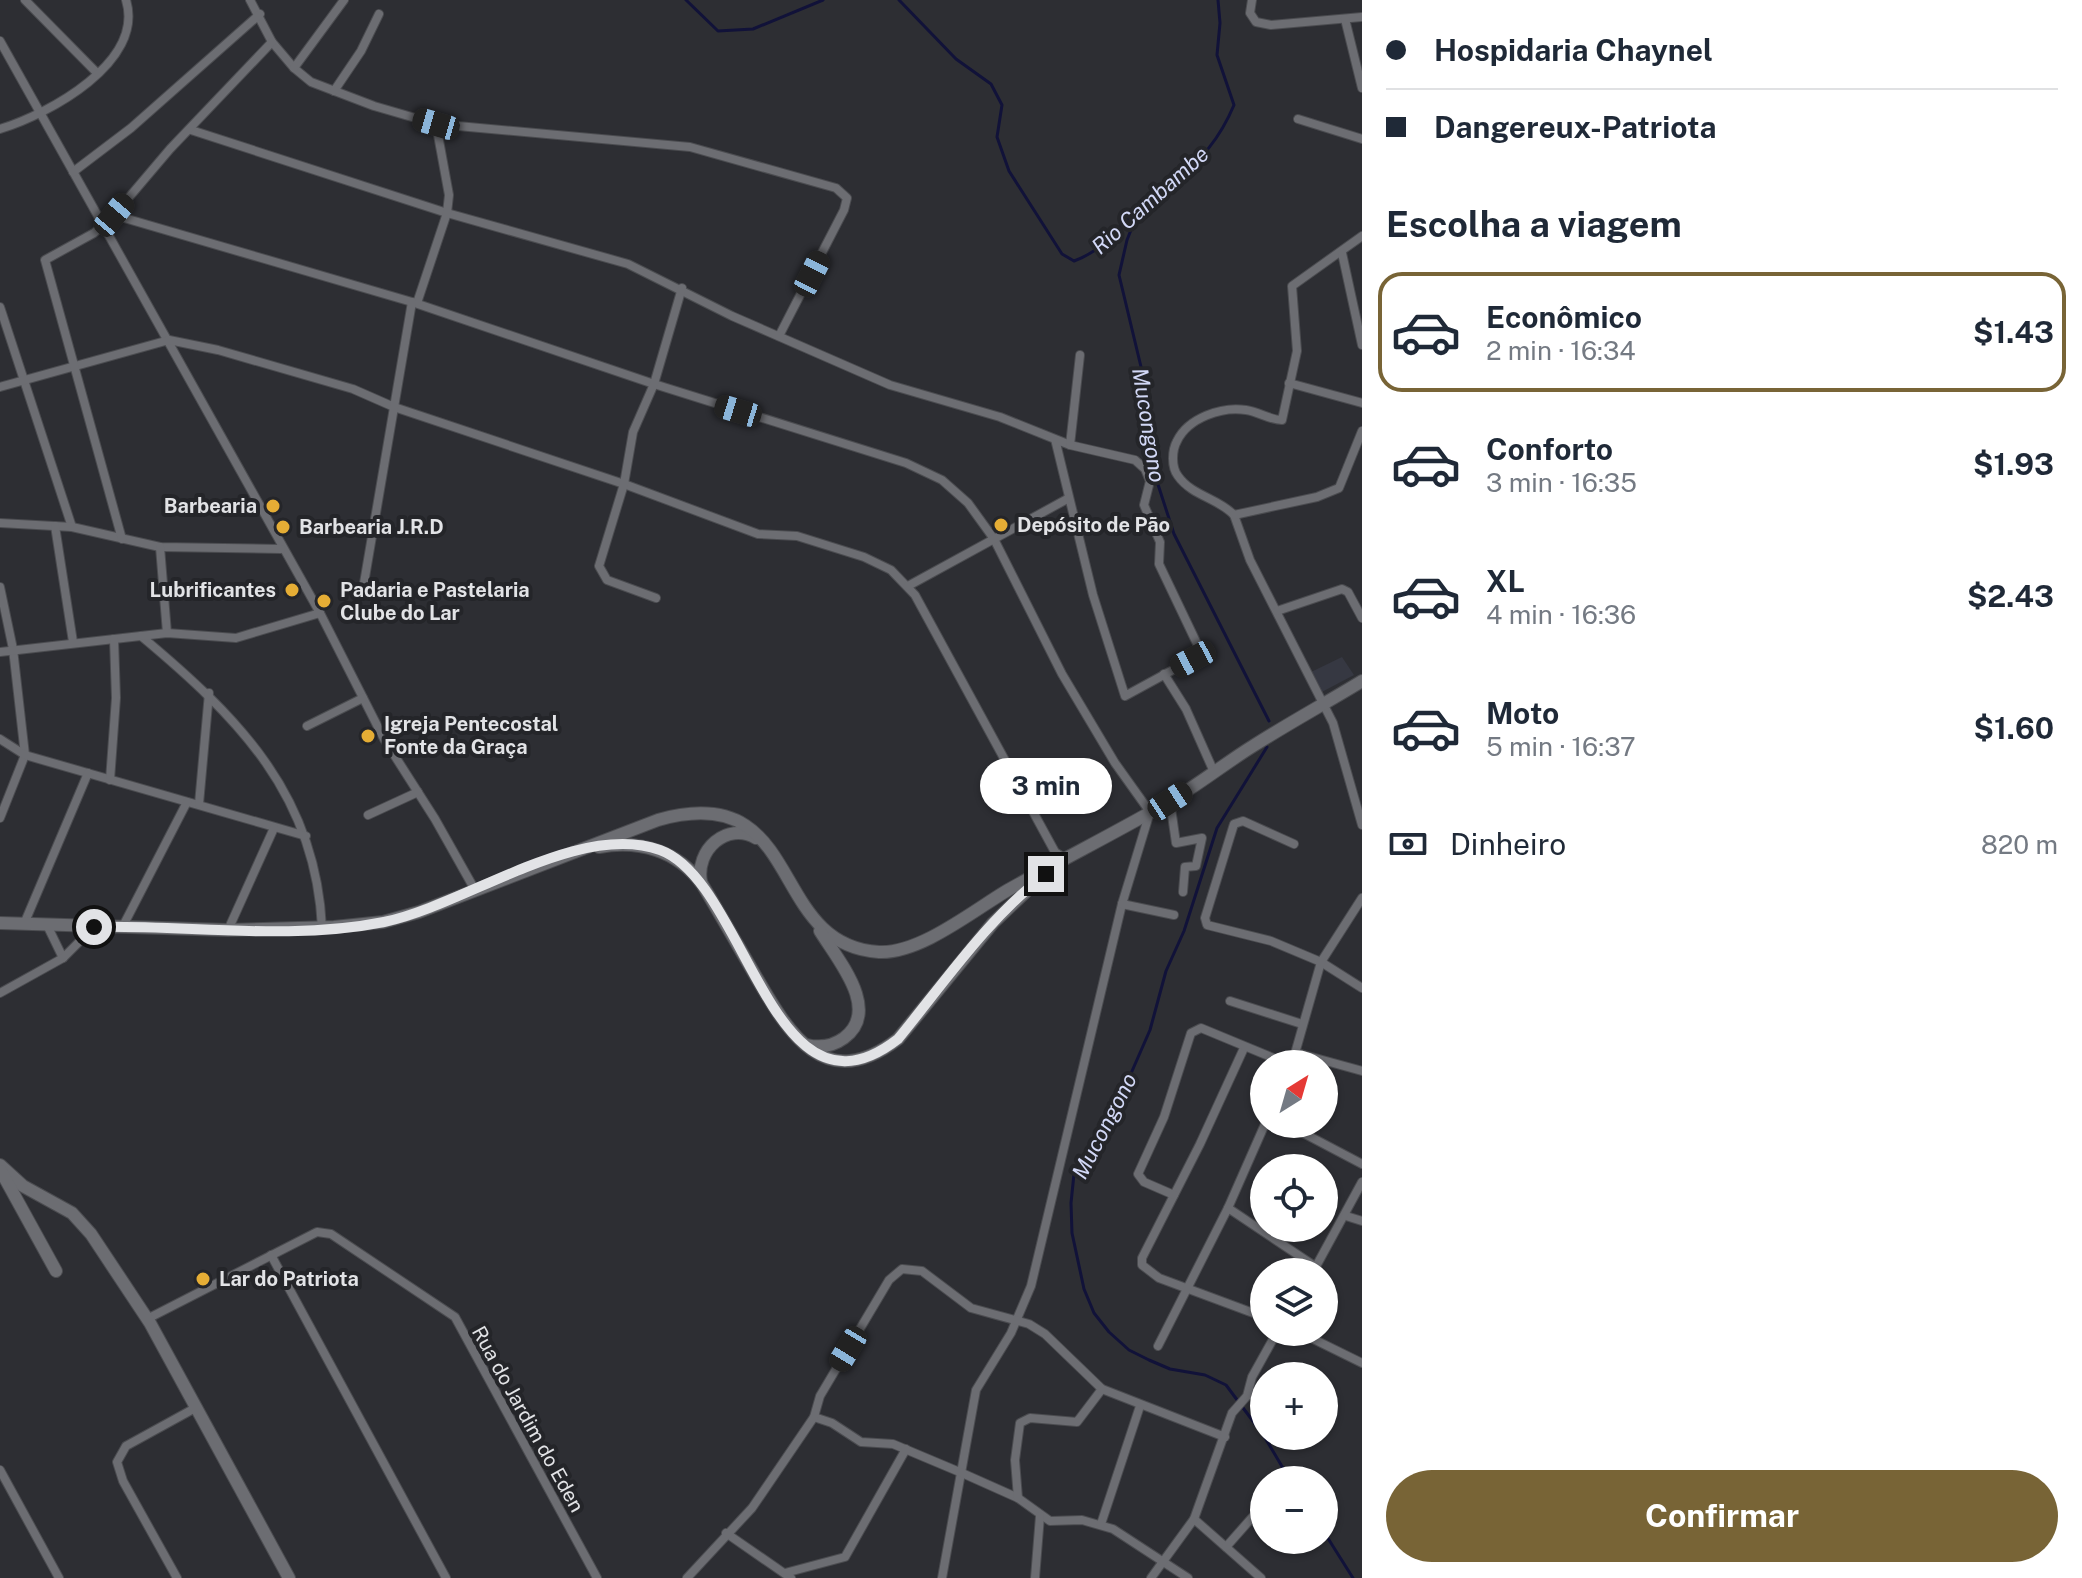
<!DOCTYPE html>
<html lang="pt">
<head>
<meta charset="utf-8">
<style>
  :root { --surface:#fff; --page:#f2f2f3; --text:#1f2937; --muted:#747a83; --line:#e0e1e3; --accent:#786436 }
  body { margin:0; font-family:"Public Sans",sans-serif; background:var(--page); color:var(--text); height:100vh; display:flex; flex-direction:column; font-size:30px; white-space:nowrap }
  * { box-sizing:border-box; margin:0 }
  p { font-size:26px; color:var(--muted) }
  .icon { flex:none; width:44px; height:44px; fill:none; stroke:currentColor; stroke-width:2; stroke-linecap:round; stroke-linejoin:round }
  .map { position:relative; flex:1; overflow:hidden }
  .details { display:flex; flex-direction:column; background:var(--surface); width:720px }
  .details>* { flex:none }
  .guide { display:grid; align-content:center; height:176px; padding:0 24px; background:var(--surface) }
  .needle { width:52px; rotate:37deg }
  .buttons { position:absolute; left:1250px; top:1050px; display:grid; gap:16px }
  .buttons a { display:grid; place-items:center; width:88px; height:88px; border-radius:50%; background:var(--surface); box-shadow:0 2px 6px #0004; font-size:40px }
  .end { position:absolute; width:36px; height:36px; margin:-18px; border:10px solid #e2e3e6; background:#111; box-shadow:0 0 0 4px #111 }
  .from { border-radius:50% }
  .bubble { position:absolute; height:56px; border-radius:28px; background:var(--surface); box-shadow:0 2px 6px #0004; font-size:26px; font-weight:700; line-height:56px; text-align:center }
  .car { position:absolute; width:24px; height:48px; margin:-24px -12px; border-radius:10px; box-shadow:0 0 6px 2px #0007; background:linear-gradient(#222 24%,#8ab4d8 0 40%,#222 0 76%,#8ab4d8 0 86%,#222 0) }
  .guide b { display:flex; align-items:center; gap:28px; height:76px; font-size:30px }
  .guide b+b { border-top:2px solid var(--line) }
  .guide i { width:20px; height:20px; background:var(--text) }
  ul { padding:0; list-style:none }
  li { display:flex; align-items:center; gap:24px; height:120px; margin:0 16px 12px; padding:0 8px; border:4px solid transparent; border-radius:24px }
  li div { flex:1 }
  li b { display:block; font-size:30px }
  li em { font-style:normal; font-weight:700 }
  li.active { border-color:var(--accent) }
  li>.icon { width:72px; height:72px; stroke-width:1.5 }
  h2 { padding:0 24px; font-size:36px; line-height:96px }
  .pay { display:flex; align-items:center; gap:20px; height:88px; padding:0 24px; font-size:30px }
  .pay p { margin-inline-start:auto }
  .button { display:flex; gap:16px; margin-top:auto; padding:16px 24px }
  .button a { flex:1; height:92px; border-radius:48px; background:var(--accent); color:#fff; font-size:32px; font-weight:700; line-height:92px; text-align:center }
  main { display:flex; flex:1; min-height:0 }
  .map>svg:first-child { display:block }
</style>
</head>
<body>
<main>
<div class="map">
<svg width="1362" height="1578" viewBox="0 0 1362 1578">
  <rect width="100%" height="100%" fill="#2d2e33"/>
  <path fill="#363842" d="M1342 657 1354 675 1318 694 1309 673Z"/>
  <g fill="none" stroke-linecap="round" stroke-linejoin="round">
    <g stroke="#111239" stroke-width="3">
      <path d="M686 0 718 31 753 29 823 0"/>
      <path d="M899 0 956 59 991 84 1002 105 997 137 1009 171 1062 254 1074 261C1110 248 1125 217 1152 193 1158 187 1166 185 1173 181 1201 162 1221 136 1234 105L1217 55 1220 23 1218 0"/>
      <path d="M1139 210 1127 240 1119 275 1142 371 1153 469 1174 534 1269 721"/>
      <path d="M1264 1436 1226 1385 1205 1375 1170 1369 1149 1360 1129 1350 1109 1332 1094 1313 1084 1289 1072 1233 1071 1203 1074 1174 1108 1126 1150 1030 1166 971 1184 931 1217 828 1267 747"/>
      <path d="M1264 1436 1290 1480"/>
      <path d="M1324 1532 1353 1578"/>
    </g>
    <g stroke="#4b4c50" stroke-width="10">
      <g id="street">
        <path d="M25 0 97 73"/>
        <path d="M250 0 272 42 294 68 311 82 374 106 436 124 690 147 836 188 847 198 844 210 779 336"/>
        <path d="M1252 0 1250 13 1256 22 1271 25 1362 17"/>
        <path d="M1345 19 1362 88"/>
        <path d="M0 41 320 613 384 739 435 819 475 890"/>
        <path d="M294 68 344 0"/>
        <path d="M334 91 361 51 379 14"/>
        <path d="M1298 119 1362 139"/>
        <path d="M0 129C49 114 145 62 126 0"/>
        <path d="M191 130 447 213 628 264 732 316 890 385 1000 417 1070 445 1135 460 1145 469 1150 481 1144 505 1160 542 1159 564 1200 650 1193 659 1125 696 1093 595 1055 439"/>
        <path d="M73 172 131 128 260 14"/>
        <path d="M114 215 412 302 654 384 906 463 942 480 968 503 994 539 1062 674 1115 763 1150 812 1122 904 1031 1286 1011 1333 976 1390 942 1578"/>
        <path d="M1362 236 1292 286 1297 351 1282 420C1270 420 1259 412 1246 410 1222 406 1188 418 1177 441 1172 450 1171 467 1178 476 1192 496 1218 498 1234 515L1250 560 1333 723 1362 825"/>
        <path d="M1342 253 1362 345"/>
        <path d="M417 303 447 213 449 195 436 124"/>
        <path d="M0 307 72 527"/>
        <path d="M1289 383 1362 403"/>
        <path d="M0 387 169 340 218 350 353 389 394 407 624 484 758 534 797 536 864 557 891 570 915 595 1055 852 1066 859"/>
        <path d="M1070 445 1080 355"/>
        <path d="M1234 515 1317 497 1339 488 1362 431"/>
        <path d="M0 523 72 527 160 547 281 549"/>
        <path d="M55 526 73 642"/>
        <path d="M122 539 45 260 94 233 114 215 170 149 272 42"/>
        <path d="M160 547 167 633"/>
        <path d="M908 586 1069 498"/>
        <path d="M0 587 13 649 25 755 0 818"/>
        <path d="M363 589 412 302"/>
        <path d="M656 598 607 580 599 566 624 484 633 432 654 384 682 288"/>
        <path d="M1277 611 1342 589 1348 592 1362 618"/>
        <path d="M141 636C238 717 316 795 322 928"/>
        <path d="M0 652 167 633 236 638 320 613"/>
        <path d="M1164 674 1186 709 1214 772"/>
        <path d="M307 726 363 698"/>
        <path d="M0 739 25 755 306 836"/>
        <path d="M110 780 116 698 114 639"/>
        <path d="M1170 801 1176 843 1202 838 1196 866 1185 867 1183 892"/>
        <path d="M199 804 209 693"/>
        <path d="M368 815 418 792"/>
        <path d="M1294 844 1243 821 1234 824 1205 918 1207 925 1271 941 1321 962 1362 988"/>
        <path d="M1122 904 1174 915"/>
        <path d="M24 924 88 773"/>
        <path d="M47 925 63 958"/>
        <path d="M123 926 187 802"/>
        <path d="M228 930 274 828"/>
        <path d="M0 993 63 958 94 927"/>
        <path d="M1230 1001 1302 1024"/>
        <path d="M1244 1048 1200 1144 1142 1258V1265L1159 1278 1264 1317"/>
        <path d="M1297 1053 1362 1071"/>
        <path d="M1292 1064 1321 962 1362 898"/>
        <path d="M1286 1124 1362 1164"/>
        <path d="M1174 1195 1144 1182 1138 1174 1164 1117 1191 1033 1201 1028 1288 1064"/>
        <path d="M1228 1208 1316 1267"/>
        <path d="M1346 1216 1362 1221"/>
        <path d="M271 1255 446 1578"/>
        <path d="M1313 1272 1362 1182"/>
        <path d="M147 1319 317 1232 331 1234 455 1317 597 1578"/>
        <path d="M1299 1332 1362 1363"/>
        <path d="M1158 1346 1228 1208 1265 1124"/>
        <path d="M814 1417 832 1423 861 1442 893 1444 962 1473 1018 1498 1050 1521 1082 1520 1113 1529 1188 1578"/>
        <path d="M0 1470 59 1578"/>
        <path d="M1018 1498 1015 1460 1020 1423 1030 1418 1077 1422 1102 1389"/>
        <path d="M1194 1519 1261 1578"/>
        <path d="M1101 1524 1140 1406"/>
        <path d="M726 1533 791 1578"/>
        <path d="M1226 1547 1264 1504"/>
        <path d="M785 1573 845 1557 906 1449"/>
        <path d="M177 1578 123 1481 117 1462 126 1446 197 1407"/>
        <path d="M687 1578 752 1508 814 1417 820 1396 889 1280 902 1269 922 1271 971 1308 1029 1324 1045 1334 1102 1389 1225 1437"/>
        <path d="M1035 1578 1040 1516"/>
        <path d="M1151 1578 1194 1519 1232 1413 1247 1396 1252 1377 1277 1332"/>
      </g>
    </g>
    <g stroke="#4b4c50" stroke-width="14">
      <g id="secondary">
        <path d="M599 847C639 840 677 850 702 884 720 914 737 944 755 975 789 1034 825 1095 898 1039L993 923 1036 882"/>
        <path d="M701 882C695 850 727 821 756 838"/>
        <path d="M0 923 228 930 334 927 383 922 419 912 658 820C807 778 765 945 879 952 920 954 974 910 1008 890 1061 860 1115 833 1167 803 1197 786 1224 764 1253 746 1289 723 1326 703 1362 681"/>
        <path d="M807 1045C820 1048 833 1046 844 1038 882 1010 837 959 820 931"/>
        <path d="M0 1165 23 1186 72 1213 91 1234 150 1323 289 1578"/>
        <path d="M1 1171 56 1271"/>
      </g>
    </g>
    <use href="#street" stroke="#6c6d72" stroke-width="8"/>
    <use href="#secondary" stroke="#6c6d72" stroke-width="12"/>
  </g>
  <g fill="none" stroke-linecap="round" stroke-linejoin="round">
    <path stroke="#e2e3e6" stroke-width="10" d="M94 927C190 925 289 941 384 922 466 905 578 821 660 850 748 882 772 1137 898 1039 944 983 988 918 1046 874"/>
  </g>
  <g fill="#e5ad35" stroke="#242529" stroke-width="3">
    <circle cx="273" cy="506" r="8"/>
    <circle cx="1001" cy="525" r="8"/>
    <circle cx="283" cy="527" r="8"/>
    <circle cx="292" cy="590" r="8"/>
    <circle cx="324" cy="601" r="8"/>
    <circle cx="368" cy="736" r="8"/>
    <circle cx="203" cy="1279" r="8"/>
  </g>
  <g text-anchor="middle" dominant-baseline="central" stroke-width="8" stroke-linejoin="round" paint-order="stroke">
    <g font-size="20" font-weight="bold" fill="#e2e3e6" stroke="#242529" text-anchor="start">
      <text x="257" y="506" text-anchor="end">Barbearia</text>
      <text x="1017" y="525">Depósito de Pão</text>
      <text x="299" y="527">Barbearia J.R.D</text>
      <text x="276" y="590" text-anchor="end">Lubrificantes</text>
      <text x="340" y="590">Padaria e Pastelaria<tspan x="340" dy="23">Clube do Lar</tspan></text>
      <text x="384" y="724">Igreja Pentecostal<tspan x="384" dy="23">Fonte da Graça</tspan></text>
      <text x="219" y="1279">Lar do Patriota</text>
    </g>
    <g font-size="20" fill="#e2e3e6" stroke="#242529">
      <text transform="translate(528 1419) rotate(61)">Rua do Jardim do Eden</text>
    </g>
    <g font-size="22" font-style="italic" fill="#d2d8f6" stroke="#242529">
      <text transform="translate(1150 200) rotate(-42)">Rio Cambambe</text>
      <text transform="translate(1149 425) rotate(81)">Mucongono</text>
      <text transform="translate(1104 1126) rotate(-63)">Mucongono</text>
    </g>
  </g>
</svg>
<div class="buttons">
<a><svg class="needle" viewBox="-14 -14 28 28"><path d="M0-13l5 13h-10z" fill="#e53935"/><path d="M0 13l5-13h-10z" fill="#747a83"/></svg></a>
<a><svg class="icon" aria-label="locate" viewBox="0 0 24 24"><circle cx="12" cy="12" r="6"/><path d="M12 2v4M12 18v4M2 12h4M18 12h4"/></svg></a>
<a><svg class="icon" aria-label="layers" viewBox="0 0 24 24"><path d="M12 4l9 5-9 5-9-5zM3 14l9 5 9-5"/></svg></a>
<a>+</a>
<a>−</a>
</div>
<i class="end from" style="left:94px;top:927px"></i>
<i class="end" style="left:1046px;top:874px"></i>
<div class="bubble" style="left:980px;top:758px;width:132px">3 min</div>
<i class="car" style="left:436px;top:124px;rotate:286deg"></i>
<i class="car" style="left:114px;top:215px;rotate:40deg"></i>
<i class="car" style="left:812px;top:274px;rotate:27deg"></i>
<i class="car" style="left:738px;top:411px;rotate:287deg"></i>
<i class="car" style="left:1193px;top:659px;rotate:242deg"></i>
<i class="car" style="left:1170px;top:801px;rotate:57deg"></i>
<i class="car" style="left:848px;top:1349px;rotate:211deg"></i>
</div>
<section class="details">
<div class="guide">
<b><i class="from"></i>Hospidaria Chaynel</b>
<b><i></i>Dangereux-Patriota</b>
</div>
<h2>Escolha a viagem</h2>
<ul>
<li class="active"><svg class="icon" aria-label="car" viewBox="0 0 24 24"><path d="M5 17H2v-5l4-1 3-4h7l3 4 3 1v5h-3M9 17h6M6 11h13"/><circle cx="7" cy="17" r="2"/><circle cx="17" cy="17" r="2"/></svg><div><b>Econômico</b><p>2 min · 16:34</p></div><em>$1.43</em></li>
<li><svg class="icon" aria-label="car" viewBox="0 0 24 24"><path d="M5 17H2v-5l4-1 3-4h7l3 4 3 1v5h-3M9 17h6M6 11h13"/><circle cx="7" cy="17" r="2"/><circle cx="17" cy="17" r="2"/></svg><div><b>Conforto</b><p>3 min · 16:35</p></div><em>$1.93</em></li>
<li><svg class="icon" aria-label="car" viewBox="0 0 24 24"><path d="M5 17H2v-5l4-1 3-4h7l3 4 3 1v5h-3M9 17h6M6 11h13"/><circle cx="7" cy="17" r="2"/><circle cx="17" cy="17" r="2"/></svg><div><b>XL</b><p>4 min · 16:36</p></div><em>$2.43</em></li>
<li><svg class="icon" aria-label="car" viewBox="0 0 24 24"><path d="M5 17H2v-5l4-1 3-4h7l3 4 3 1v5h-3M9 17h6M6 11h13"/><circle cx="7" cy="17" r="2"/><circle cx="17" cy="17" r="2"/></svg><div><b>Moto</b><p>5 min · 16:37</p></div><em>$1.60</em></li>
</ul>
<div class="pay"><svg class="icon" aria-label="cash" viewBox="0 0 24 24"><path d="M3 7h18v10H3z"/><circle cx="12" cy="12" r="2"/></svg>Dinheiro<p>820 m</p></div>
<div class="button"><a>Confirmar</a></div>
</section>
</main>
</body>
</html>
